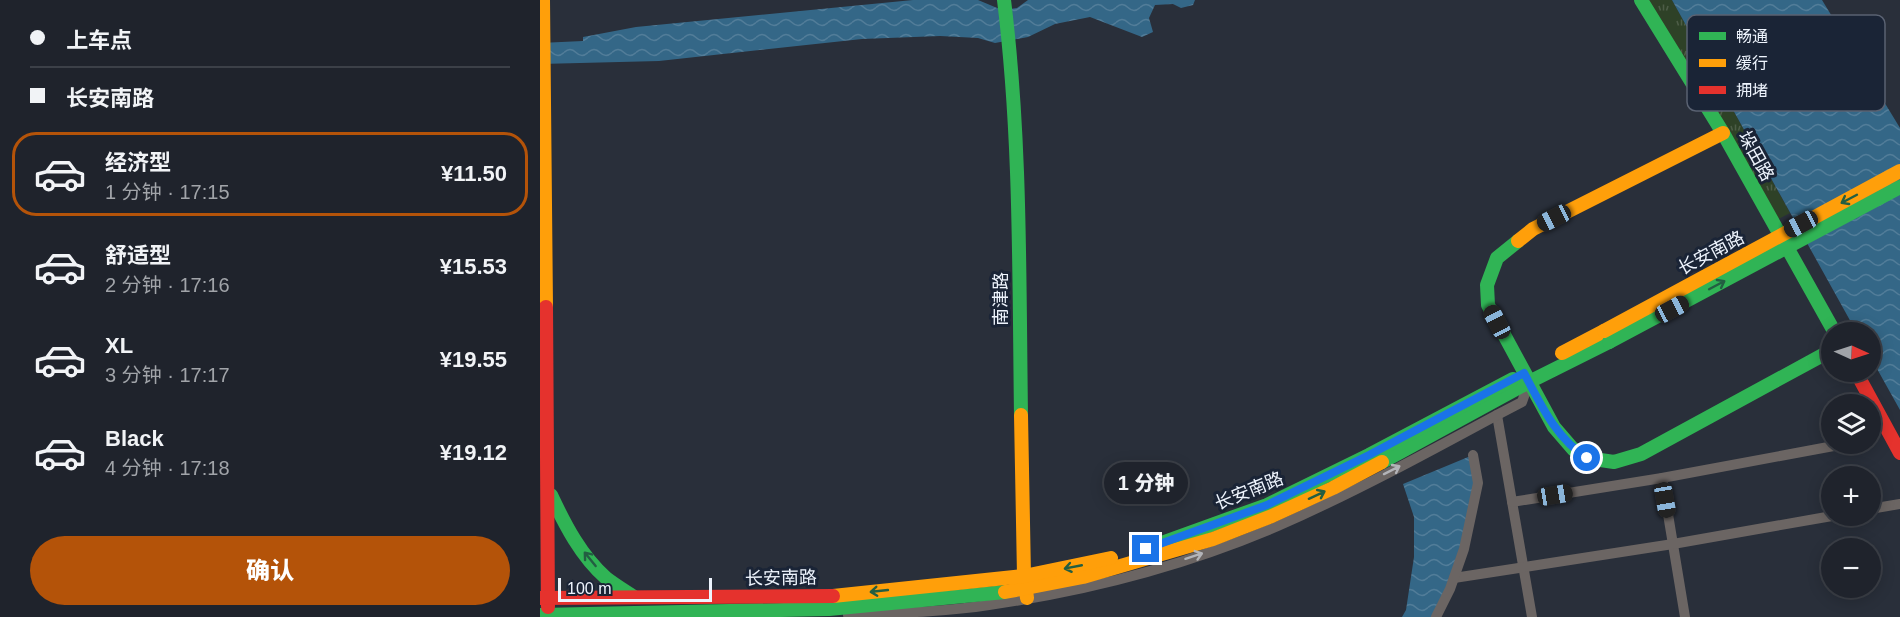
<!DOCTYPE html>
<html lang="zh">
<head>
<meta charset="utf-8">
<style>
  :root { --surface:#1f232c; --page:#2c2f38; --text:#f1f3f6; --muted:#a1a4a9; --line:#3c4048; --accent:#b45309 }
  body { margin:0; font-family:Arial,"Noto Sans SC",sans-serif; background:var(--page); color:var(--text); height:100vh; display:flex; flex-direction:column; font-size:22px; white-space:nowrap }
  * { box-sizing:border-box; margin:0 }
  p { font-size:20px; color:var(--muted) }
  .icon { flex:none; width:33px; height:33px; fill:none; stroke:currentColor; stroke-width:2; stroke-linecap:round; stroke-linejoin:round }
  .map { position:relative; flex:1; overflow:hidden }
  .sheet { display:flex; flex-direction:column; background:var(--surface); width:540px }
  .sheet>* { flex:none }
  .top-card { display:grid; align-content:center; height:132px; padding:0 30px; background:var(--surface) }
  .needle { width:39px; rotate:93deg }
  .tools { position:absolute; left:1281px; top:322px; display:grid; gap:12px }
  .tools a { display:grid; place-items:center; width:60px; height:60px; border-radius:50%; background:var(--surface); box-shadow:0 3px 15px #0003,0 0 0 2px var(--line); font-size:30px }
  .scale { position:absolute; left:18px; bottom:15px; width:154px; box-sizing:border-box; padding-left:6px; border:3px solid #eef4fd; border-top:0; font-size:16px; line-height:21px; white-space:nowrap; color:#eef4fd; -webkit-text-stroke:4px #1a2436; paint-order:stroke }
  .end { position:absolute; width:27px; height:27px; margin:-14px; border:8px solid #1a73e8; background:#fff; box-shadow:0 0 0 3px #fff }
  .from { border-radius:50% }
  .bubble { position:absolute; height:42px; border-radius:21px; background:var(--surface); box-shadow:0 3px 15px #0003,0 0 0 2px var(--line); font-size:20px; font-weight:800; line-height:42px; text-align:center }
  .car { position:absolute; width:18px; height:36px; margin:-18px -9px; border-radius:8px; box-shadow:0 0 4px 2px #0007; background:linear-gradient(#222 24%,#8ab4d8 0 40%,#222 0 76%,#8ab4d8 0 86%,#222 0) }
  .top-card b { display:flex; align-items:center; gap:21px; height:57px; font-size:22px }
  .top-card b+b { border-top:2px solid var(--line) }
  .top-card i { width:15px; height:15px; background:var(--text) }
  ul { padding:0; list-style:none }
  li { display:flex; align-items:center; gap:18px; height:84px; margin:0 12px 9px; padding:0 18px; border:3px solid transparent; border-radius:24px }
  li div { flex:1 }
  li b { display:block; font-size:22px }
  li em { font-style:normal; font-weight:800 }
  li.active { border-color:var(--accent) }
  li>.icon { width:54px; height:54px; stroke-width:1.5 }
  .primary-button { display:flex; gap:12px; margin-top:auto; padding:12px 30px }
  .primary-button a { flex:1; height:69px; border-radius:36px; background:var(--accent); color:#fff; font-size:24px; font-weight:800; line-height:69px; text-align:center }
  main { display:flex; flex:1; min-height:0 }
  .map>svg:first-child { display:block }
</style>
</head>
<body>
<main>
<section class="sheet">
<div class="top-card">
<b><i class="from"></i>上车点</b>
<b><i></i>长安南路</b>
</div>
<ul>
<li class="active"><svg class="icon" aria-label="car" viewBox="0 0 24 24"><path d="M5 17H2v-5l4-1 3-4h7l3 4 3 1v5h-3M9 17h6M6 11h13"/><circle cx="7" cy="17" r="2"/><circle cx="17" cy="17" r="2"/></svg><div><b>经济型</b><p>1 分钟 · 17:15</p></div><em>¥11.50</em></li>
<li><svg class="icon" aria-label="car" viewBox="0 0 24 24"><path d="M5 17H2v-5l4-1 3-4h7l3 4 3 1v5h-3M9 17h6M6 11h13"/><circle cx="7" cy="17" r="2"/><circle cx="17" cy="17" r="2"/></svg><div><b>舒适型</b><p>2 分钟 · 17:16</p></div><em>¥15.53</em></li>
<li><svg class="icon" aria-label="car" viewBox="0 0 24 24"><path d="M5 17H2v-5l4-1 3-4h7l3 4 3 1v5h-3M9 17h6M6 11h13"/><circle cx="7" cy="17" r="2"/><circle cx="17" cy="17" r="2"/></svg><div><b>XL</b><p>3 分钟 · 17:17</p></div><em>¥19.55</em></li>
<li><svg class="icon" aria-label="car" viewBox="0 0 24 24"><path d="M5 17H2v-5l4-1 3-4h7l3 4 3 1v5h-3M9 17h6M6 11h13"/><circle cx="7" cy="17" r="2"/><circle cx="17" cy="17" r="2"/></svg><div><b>Black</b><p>4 分钟 · 17:18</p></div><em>¥19.12</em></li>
</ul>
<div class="primary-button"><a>确认</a></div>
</section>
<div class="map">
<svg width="1360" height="617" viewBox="0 0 1360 617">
  <defs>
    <pattern id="park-tufts" width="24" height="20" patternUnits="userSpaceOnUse" patternTransform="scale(1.5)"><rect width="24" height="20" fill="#2e4127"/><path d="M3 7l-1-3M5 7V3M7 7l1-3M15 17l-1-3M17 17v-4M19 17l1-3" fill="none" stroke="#4d5d47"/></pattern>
    <pattern id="water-waves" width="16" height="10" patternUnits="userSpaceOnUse" patternTransform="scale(1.5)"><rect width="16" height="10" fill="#346787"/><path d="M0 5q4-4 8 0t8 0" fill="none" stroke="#527d99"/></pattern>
  </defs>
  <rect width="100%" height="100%" fill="#292f3a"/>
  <path fill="url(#park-tufts)" d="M1108 0H1132L1250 213 1233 222Z"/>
  <g fill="url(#water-waves)">
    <path d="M373 0H438L462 10 477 8 488 0H655L653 5 641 8 633 4 615 5 609 18 613 32 602 37 550 17 515 24 488 37 455 43 438 38 400 36 322 39 119 61 0 64V43L43 41V37L96 27Z"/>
    <path d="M1132 0H1282L1360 128V410L1331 358 1330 333H1317Z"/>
    <path d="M933 455 938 483 924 549 896 617H862L866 610 874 557V517L863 484Z"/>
  </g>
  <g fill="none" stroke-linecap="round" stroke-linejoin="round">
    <g stroke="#6b6563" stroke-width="10">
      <path d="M957 415 992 617"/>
      <path d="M1122 478 1145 617"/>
      <path d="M972 502 1122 478 1299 445"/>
      <path d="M1330 509 1360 504"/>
      <path d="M914 578 1133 544 1292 516"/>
      <path d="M308 615C355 613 403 612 449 605 547 591 647 565 738 526 813 493 885 454 957 415L982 402 989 382"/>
      <path d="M896 617 910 589 924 549 938 483 933 455"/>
    </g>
    <g stroke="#30b455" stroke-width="14">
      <path d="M464 0C481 138 479 276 481 415"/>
      <path d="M1101 0 1183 133 1295 333"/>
      <path d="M978 241 957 258 947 285 948 305 1014 427 1033 449 1047 458 1074 462 1101 454 1292 350"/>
      <path d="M842 462 989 382 1069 342"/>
      <path d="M11 495C25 525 41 556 66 578 75 585 85 591 94 597"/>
      <path d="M602 550 727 505 829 455 973 379"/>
      <path d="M0 615 289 609 465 592"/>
    </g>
    <g stroke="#ff9f0a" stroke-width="14">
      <path d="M3 0 6 307"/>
      <path d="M978 241 993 229 1183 133"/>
      <path d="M1022 353 1064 331"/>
      <path d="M481 415 484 576 487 598"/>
      <path d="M465 592 543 577 673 539 732 516 793 488 842 462"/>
      <path d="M293 596 484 576 571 558"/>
    </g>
    <g stroke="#e5322d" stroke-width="14">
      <path d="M6 307 8 607"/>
      <path d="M1316 372 1360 453"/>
      <path d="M0 598 293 596"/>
    </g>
    <path stroke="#30b455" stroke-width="14" d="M1069 342 1360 187"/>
    <path stroke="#ff9f0a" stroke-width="14" d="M1064 331 1360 171"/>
  </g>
  <defs><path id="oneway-shaft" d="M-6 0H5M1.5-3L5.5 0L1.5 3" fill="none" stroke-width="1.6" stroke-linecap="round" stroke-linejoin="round" transform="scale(1.5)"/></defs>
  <g stroke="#235e42">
    <use href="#oneway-shaft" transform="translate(1309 199) rotate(152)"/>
    <use href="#oneway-shaft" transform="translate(1177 285) rotate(-28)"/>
    <use href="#oneway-shaft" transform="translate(777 495) rotate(-25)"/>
    <use href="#oneway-shaft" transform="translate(50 559) rotate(-129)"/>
    <use href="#oneway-shaft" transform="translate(533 567) rotate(169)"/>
    <use href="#oneway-shaft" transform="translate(339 591) rotate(174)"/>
  </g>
  <g stroke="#b3b4b8">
    <use href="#oneway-shaft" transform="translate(852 470) rotate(-27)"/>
    <use href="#oneway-shaft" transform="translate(654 556) rotate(-18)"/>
  </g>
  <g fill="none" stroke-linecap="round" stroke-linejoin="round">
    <path stroke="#1a73e8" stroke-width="8" d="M606 549 727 505 829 455 984 373C1001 405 1016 438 1047 458"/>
  </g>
  <g text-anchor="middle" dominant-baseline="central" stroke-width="6" stroke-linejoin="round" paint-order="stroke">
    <g font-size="18" fill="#eef4fd" stroke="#1a2436">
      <text transform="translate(1216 156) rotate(61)">垛田路</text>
      <text transform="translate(1171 253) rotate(-28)">长安南路</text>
      <text transform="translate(461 299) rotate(-90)">南津路</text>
      <text transform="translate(709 491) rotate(-22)">长安南路</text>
      <text transform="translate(241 578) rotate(-1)">长安南路</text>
    </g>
  </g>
  <rect x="1147" y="15" width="198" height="96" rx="9" fill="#1a2436" stroke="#5a6272" stroke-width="1.5"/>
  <rect x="1159" y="32" width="27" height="8" fill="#30b455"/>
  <rect x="1159" y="59" width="27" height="8" fill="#ff9f0a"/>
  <rect x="1159" y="86" width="27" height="8" fill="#e5322d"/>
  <g font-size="16" fill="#eef4fd">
    <text x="1196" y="42">畅通</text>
    <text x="1196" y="69">缓行</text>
    <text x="1196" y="96">拥堵</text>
  </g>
</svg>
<div class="tools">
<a><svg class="needle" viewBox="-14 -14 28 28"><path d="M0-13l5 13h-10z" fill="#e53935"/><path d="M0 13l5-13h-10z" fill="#a1a4a9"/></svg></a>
<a><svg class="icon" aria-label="layers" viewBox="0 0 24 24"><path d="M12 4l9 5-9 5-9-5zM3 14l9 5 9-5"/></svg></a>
<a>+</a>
<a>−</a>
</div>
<div class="scale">100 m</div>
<i class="end from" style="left:1047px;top:458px"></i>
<i class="end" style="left:606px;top:549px"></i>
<div class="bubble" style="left:564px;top:462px;width:84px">1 分钟</div>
<i class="car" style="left:1014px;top:218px;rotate:243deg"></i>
<i class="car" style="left:1261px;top:224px;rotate:242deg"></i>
<i class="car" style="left:1132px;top:309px;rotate:62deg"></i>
<i class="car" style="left:957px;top:322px;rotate:332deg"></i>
<i class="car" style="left:1015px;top:495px;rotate:81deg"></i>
<i class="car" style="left:1125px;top:500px;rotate:170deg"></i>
</div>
</main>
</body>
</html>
